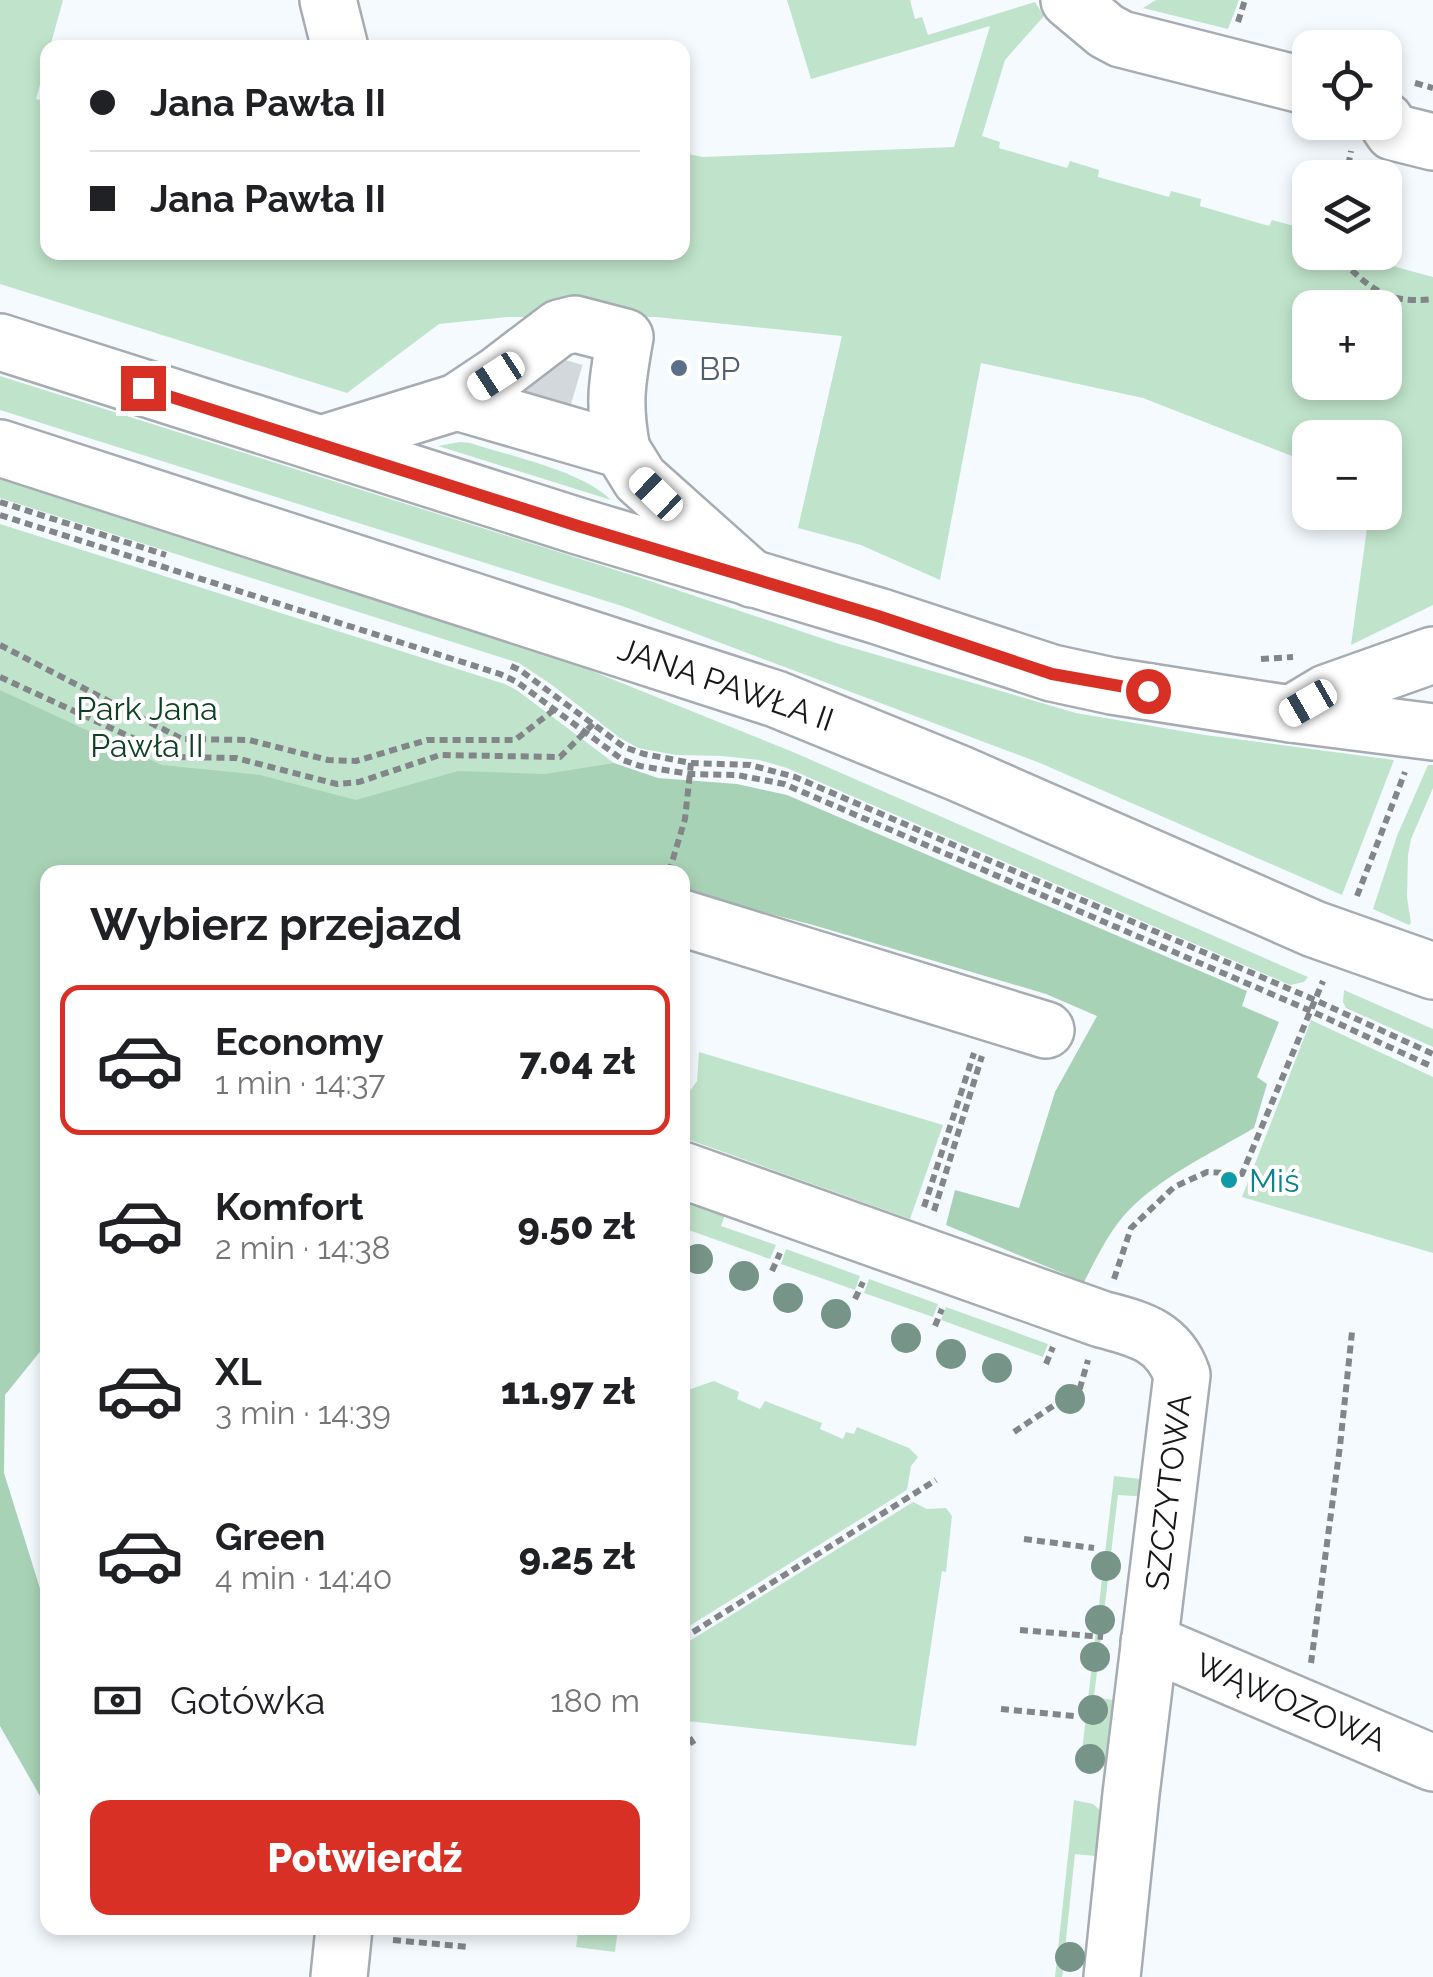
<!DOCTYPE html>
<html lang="pl">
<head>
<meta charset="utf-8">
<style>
  :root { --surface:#fff; --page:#f6f6f6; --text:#202124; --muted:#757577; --line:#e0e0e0; --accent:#d93025 }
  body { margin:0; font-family:Raleway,sans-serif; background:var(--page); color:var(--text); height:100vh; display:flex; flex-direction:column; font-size:38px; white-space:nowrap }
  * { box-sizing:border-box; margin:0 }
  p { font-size:32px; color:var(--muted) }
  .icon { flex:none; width:55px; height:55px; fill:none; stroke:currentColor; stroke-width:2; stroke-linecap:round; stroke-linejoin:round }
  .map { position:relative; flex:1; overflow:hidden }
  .sheet { position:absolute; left:40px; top:865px; width:650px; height:1070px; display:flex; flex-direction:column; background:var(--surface); border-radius:20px; box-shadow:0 5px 15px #0003 }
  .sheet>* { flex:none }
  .hud { position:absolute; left:40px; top:40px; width:650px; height:220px; border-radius:20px; box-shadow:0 5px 15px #0003; display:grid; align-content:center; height:220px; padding:0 50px; background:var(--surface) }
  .fabs { position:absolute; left:1292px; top:30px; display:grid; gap:20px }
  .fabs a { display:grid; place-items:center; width:110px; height:110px; border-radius:20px; background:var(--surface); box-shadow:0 5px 15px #0003; font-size:50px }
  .end { position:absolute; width:45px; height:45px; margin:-22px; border:12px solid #d93025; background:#fff; box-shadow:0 0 0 5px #fff }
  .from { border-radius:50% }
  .car { position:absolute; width:30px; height:60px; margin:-30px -15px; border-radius:12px; box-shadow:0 0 8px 2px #0007; background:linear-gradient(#fff 24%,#345 0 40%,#fff 0 76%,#345 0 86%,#fff 0) }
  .hud b { display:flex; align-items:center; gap:35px; height:95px; font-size:38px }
  .hud b+b { border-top:2px solid var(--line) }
  .hud i { width:25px; height:25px; background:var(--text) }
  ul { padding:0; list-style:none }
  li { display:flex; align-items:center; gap:30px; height:150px; margin:0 20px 15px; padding:0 30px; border:5px solid transparent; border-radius:20px }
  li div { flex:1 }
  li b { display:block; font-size:38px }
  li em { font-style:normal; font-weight:800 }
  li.current { border-color:var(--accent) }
  li>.icon { width:90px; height:90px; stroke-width:1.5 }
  h2 { padding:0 50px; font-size:45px; line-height:120px }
  .pay { display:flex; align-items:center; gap:25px; height:110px; padding:0 50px; font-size:38px }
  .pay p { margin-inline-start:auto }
  .action { display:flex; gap:20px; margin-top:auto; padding:20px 50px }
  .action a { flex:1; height:115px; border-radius:20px; background:var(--accent); color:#fff; font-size:40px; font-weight:800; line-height:115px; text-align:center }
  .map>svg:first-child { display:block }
</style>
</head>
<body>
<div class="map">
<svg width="1433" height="1977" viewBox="0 0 1433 1977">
  <rect width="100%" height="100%" fill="#f5faff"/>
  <g fill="#c0e4cb" fill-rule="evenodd">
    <path d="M0 0H63L50 47 48 48 47 59 36 99 47 102 48 252H682L683 153 703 157 954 147 990 26 811 79 787 0H910L915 19 922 17 928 35 1035 2 1044 16 1005 60 982 136 1000 142 999 148 1067 168 1070 161 1099 170 1098 177 1169 197 1171 191 1201 199 1200 206 1269 226 1272 220 1298 227 1295 239 1310 243V252L1345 253 1433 277V605L1351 645 1369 513 1385 512V438H1310V463L1143 398 981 363 940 580 861 545 798 528 842 336 656 317H507L439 324 347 393 0 284ZM1310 308H1385V382H1310Z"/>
    <path d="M1156 0H1239L1228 29 1143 8Z"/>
    <path d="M0 376 641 578 836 643 1076 713 1205 735 1394 760 1342 895 1040 763 625 607 0 410Z"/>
    <path d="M460 442 470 443C510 456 583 471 611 500L438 446Z"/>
    <path d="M0 479 567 661 793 752 1308 977 1304 982 1290 985 787 768 759 760 722 756 676 755 638 748 620 738 552 685 519 663 0 498Z"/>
    <path d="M0 524 505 684 518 691 614 763 528 837 48 872 0 1184Z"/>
    <path d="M1428 765H1433V788L1411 839 1408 855 1407 897 1411 923 1409 925 1373 909 1397 836Z"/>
    <path d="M1344 990 1433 1029V1047L1346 1008 1343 1002Z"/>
    <path d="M1311 1020 1433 1077V1253L1242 1197Z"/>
    <path d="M699 1052 943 1125 910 1219 687 1139 683 1101 697 1081Z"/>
    <path d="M682 1185 730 1201 721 1226 776 1245 770 1259 683 1228Z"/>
    <path d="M786 1249 860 1276 855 1290 781 1264Z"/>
    <path d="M869 1279 938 1304 933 1317 864 1293Z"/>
    <path d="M946 1307 1048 1344 1043 1357 941 1320Z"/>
    <path d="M714 1381 739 1392 737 1399 760 1409 765 1401 822 1423 820 1429 843 1439 846 1432 854 1434 857 1427 909 1448 918 1457 911 1466 907 1490 683 1630V1396L685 1391Z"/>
    <path d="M1114 1476 1150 1480 1149 1497 1118 1495 1094 1697 1125 1702 1108 1764 1097 1769 1080 1768Z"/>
    <path d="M913 1502 927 1509 946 1508 952 1516 946 1572 942 1571 916 1746 687 1721 683 1715V1645Z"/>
    <path d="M1074 1800 1093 1804 1102 1812 1105 1857 1075 1854 1065 1949 1095 1953 1094 1966 1064 1963 1062 1977H1055Z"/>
    <path d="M579 1928H618L615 1952 576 1947Z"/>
  </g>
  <path fill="#a8d2b5" d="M0 690 162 765 260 775 356 800 458 771 545 774 614 763 658 778 737 784 787 795 1247 991 1242 1006 1279 1022 1257 1077 1267 1084 1254 1128C1212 1153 1164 1175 1130 1209 1110 1229 1097 1257 1084 1282L946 1225 955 1190 1019 1208 1055 1092 1097 1016 1046 994 813 925 683 891 682 872H48L47 1343 5 1395 4 1473 47 1611 48 1802 44 1803 0 1726Z"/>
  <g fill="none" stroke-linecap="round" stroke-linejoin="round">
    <path stroke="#d3d8dc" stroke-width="55" stroke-dasharray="55 28" stroke-linecap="butt" d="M522 376 597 398"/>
    <g stroke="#a6acb1" stroke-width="60">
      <g id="minor">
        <path d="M328 0 340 48"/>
        <path d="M1069 0 1106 31 1121 39 1310 87"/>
        <path d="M1385 120 1393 132 1433 142"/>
        <path d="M457 402 496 376 559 328 575 324 625 337C617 382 613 404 622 450"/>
        <path d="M321 444 457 402 622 450 640 479 752 579"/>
        <path d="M1291 714 1326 693 1433 655"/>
        <path d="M682 918 1046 1030"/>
        <path d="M682 1170 1101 1319C1138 1329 1168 1335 1182 1375L1131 1794 1112 1977"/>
        <path d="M1149 1642 1433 1763"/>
        <path d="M339 1977 344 1928"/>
      </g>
    </g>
    <g stroke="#a6acb1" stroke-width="60">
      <g id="major">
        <path d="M0 342 578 526 878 616 1052 673 1112 686 1291 714 1433 732"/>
        <path d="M0 448 776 699 958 773 1314 929 1433 971"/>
      </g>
    </g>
    <g stroke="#828689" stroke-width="6" stroke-dasharray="8 5" stroke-linecap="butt">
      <path d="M1238 22 1245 0"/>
      <path d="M1415 83 1433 88"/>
      <path d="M1346 178 1351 151"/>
      <path d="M1333 252C1367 285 1383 305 1433 299"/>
      <path d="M0 502 166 555"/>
      <path d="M0 515 500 674 517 682 623 760 640 766 690 774 737 775 784 784 1311 1011 1433 1067"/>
      <path d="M0 645 182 739 249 740 328 760 356 761 427 740H515L555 709"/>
      <path d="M1261 659 1293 657"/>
      <path d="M511 666 520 670 624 747 644 754 691 763 750 765 795 777 1315 1000 1433 1054"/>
      <path d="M0 677 174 757 236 758 337 784 359 782 440 755 560 757 594 723"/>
      <path d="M669 872 685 819 691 763"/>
      <path d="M1357 896 1405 772"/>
      <path d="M924 1207 974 1053"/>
      <path d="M934 1211 982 1056"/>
      <path d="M682 1249 687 1241"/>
      <path d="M772 1271 780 1253"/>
      <path d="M1114 1279 1131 1228 1174 1187 1207 1172 1242 1174 1323 981"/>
      <path d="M855 1299 863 1282"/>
      <path d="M935 1326 942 1309"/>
      <path d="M1046 1364 1053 1347"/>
      <path d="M1014 1432 1080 1388 1088 1360"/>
      <path d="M1024 1539 1094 1548"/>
      <path d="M1020 1630 1103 1637"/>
      <path d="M682 1639 936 1480"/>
      <path d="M1311 1663 1340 1446 1352 1332"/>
      <path d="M1001 1709 1074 1716"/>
      <path d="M682 1727 695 1746"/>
      <path d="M393 1940 469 1947"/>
    </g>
    <use href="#minor" stroke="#fff" stroke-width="55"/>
    <use href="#major" stroke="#fff" stroke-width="55"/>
  </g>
  <g fill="#769487">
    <circle cx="698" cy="1259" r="15"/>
    <circle cx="744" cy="1276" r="15"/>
    <circle cx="788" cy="1298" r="15"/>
    <circle cx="836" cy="1314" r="15"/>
    <circle cx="906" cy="1338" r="15"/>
    <circle cx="951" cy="1354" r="15"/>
    <circle cx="997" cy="1368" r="15"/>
    <circle cx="1070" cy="1399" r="15"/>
    <circle cx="1106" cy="1566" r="15"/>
    <circle cx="1100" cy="1620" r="15"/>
    <circle cx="1095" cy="1657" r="15"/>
    <circle cx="1093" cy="1710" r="15"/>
    <circle cx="1090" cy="1759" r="15"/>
    <circle cx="1070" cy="1957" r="15"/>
  </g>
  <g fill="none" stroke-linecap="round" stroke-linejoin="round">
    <path stroke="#d93025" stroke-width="12" d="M143 388 578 526 878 616 1052 674 1148 691"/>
  </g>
  <circle fill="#5c6f8a" stroke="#fff" stroke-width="4" cx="679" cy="368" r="10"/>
  <circle fill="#0f9aa8" stroke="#fff" stroke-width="4" cx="1229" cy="1180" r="10"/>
  <g text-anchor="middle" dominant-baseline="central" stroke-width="8" stroke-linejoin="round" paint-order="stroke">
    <g font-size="32" fill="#4e5e75" stroke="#fff" text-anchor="start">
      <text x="699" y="368">BP</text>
    </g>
    <g font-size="32" fill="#151719" stroke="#fff">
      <text transform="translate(726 684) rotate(19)">JANA PAWŁA II</text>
      <text transform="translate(1168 1492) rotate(-83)">SZCZYTOWA</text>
      <text transform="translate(1291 1702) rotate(23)">WĄWOZOWA</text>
    </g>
    <g font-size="32" fill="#0e4025" stroke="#fff">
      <text x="147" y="708">Park Jana<tspan x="147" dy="37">Pawła II</tspan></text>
    </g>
    <g font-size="32" fill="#0d838f" stroke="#fff" text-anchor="start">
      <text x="1249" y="1180">Miś</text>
    </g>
  </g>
</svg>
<div class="fabs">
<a><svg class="icon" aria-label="locate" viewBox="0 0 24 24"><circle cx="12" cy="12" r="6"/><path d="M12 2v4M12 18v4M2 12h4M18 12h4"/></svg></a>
<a><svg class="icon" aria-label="layers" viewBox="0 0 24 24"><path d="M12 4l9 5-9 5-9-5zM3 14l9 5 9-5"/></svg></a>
<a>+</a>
<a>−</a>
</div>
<i class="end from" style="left:1148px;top:691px"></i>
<i class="end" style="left:143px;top:388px"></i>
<i class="car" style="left:496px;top:376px;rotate:237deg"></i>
<i class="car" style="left:656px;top:494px;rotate:314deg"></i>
<i class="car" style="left:1308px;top:703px;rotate:240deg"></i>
<div class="hud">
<b><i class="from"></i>Jana Pawła II</b>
<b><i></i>Jana Pawła II</b>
</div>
<section class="sheet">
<h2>Wybierz przejazd</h2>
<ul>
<li class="current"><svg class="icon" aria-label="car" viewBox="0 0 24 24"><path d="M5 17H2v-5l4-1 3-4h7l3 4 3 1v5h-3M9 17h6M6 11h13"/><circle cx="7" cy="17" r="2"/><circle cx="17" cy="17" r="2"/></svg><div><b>Economy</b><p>1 min · 14:37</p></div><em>7.04 zł</em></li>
<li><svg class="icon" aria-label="car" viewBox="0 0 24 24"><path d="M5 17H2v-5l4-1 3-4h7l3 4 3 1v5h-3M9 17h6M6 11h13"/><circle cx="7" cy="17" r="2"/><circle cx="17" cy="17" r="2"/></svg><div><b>Komfort</b><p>2 min · 14:38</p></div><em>9.50 zł</em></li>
<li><svg class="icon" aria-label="car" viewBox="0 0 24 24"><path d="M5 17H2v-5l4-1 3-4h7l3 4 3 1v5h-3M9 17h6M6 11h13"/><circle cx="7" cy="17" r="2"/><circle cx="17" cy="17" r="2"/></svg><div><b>XL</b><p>3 min · 14:39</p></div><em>11.97 zł</em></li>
<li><svg class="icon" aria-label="car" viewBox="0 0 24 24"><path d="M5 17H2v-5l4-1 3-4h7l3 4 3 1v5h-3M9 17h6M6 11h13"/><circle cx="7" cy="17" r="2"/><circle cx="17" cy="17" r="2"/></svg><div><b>Green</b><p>4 min · 14:40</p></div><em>9.25 zł</em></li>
</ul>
<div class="pay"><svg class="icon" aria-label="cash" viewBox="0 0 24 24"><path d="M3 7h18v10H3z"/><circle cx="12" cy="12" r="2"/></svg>Gotówka<p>180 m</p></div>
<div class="action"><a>Potwierdź</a></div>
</section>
</div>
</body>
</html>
